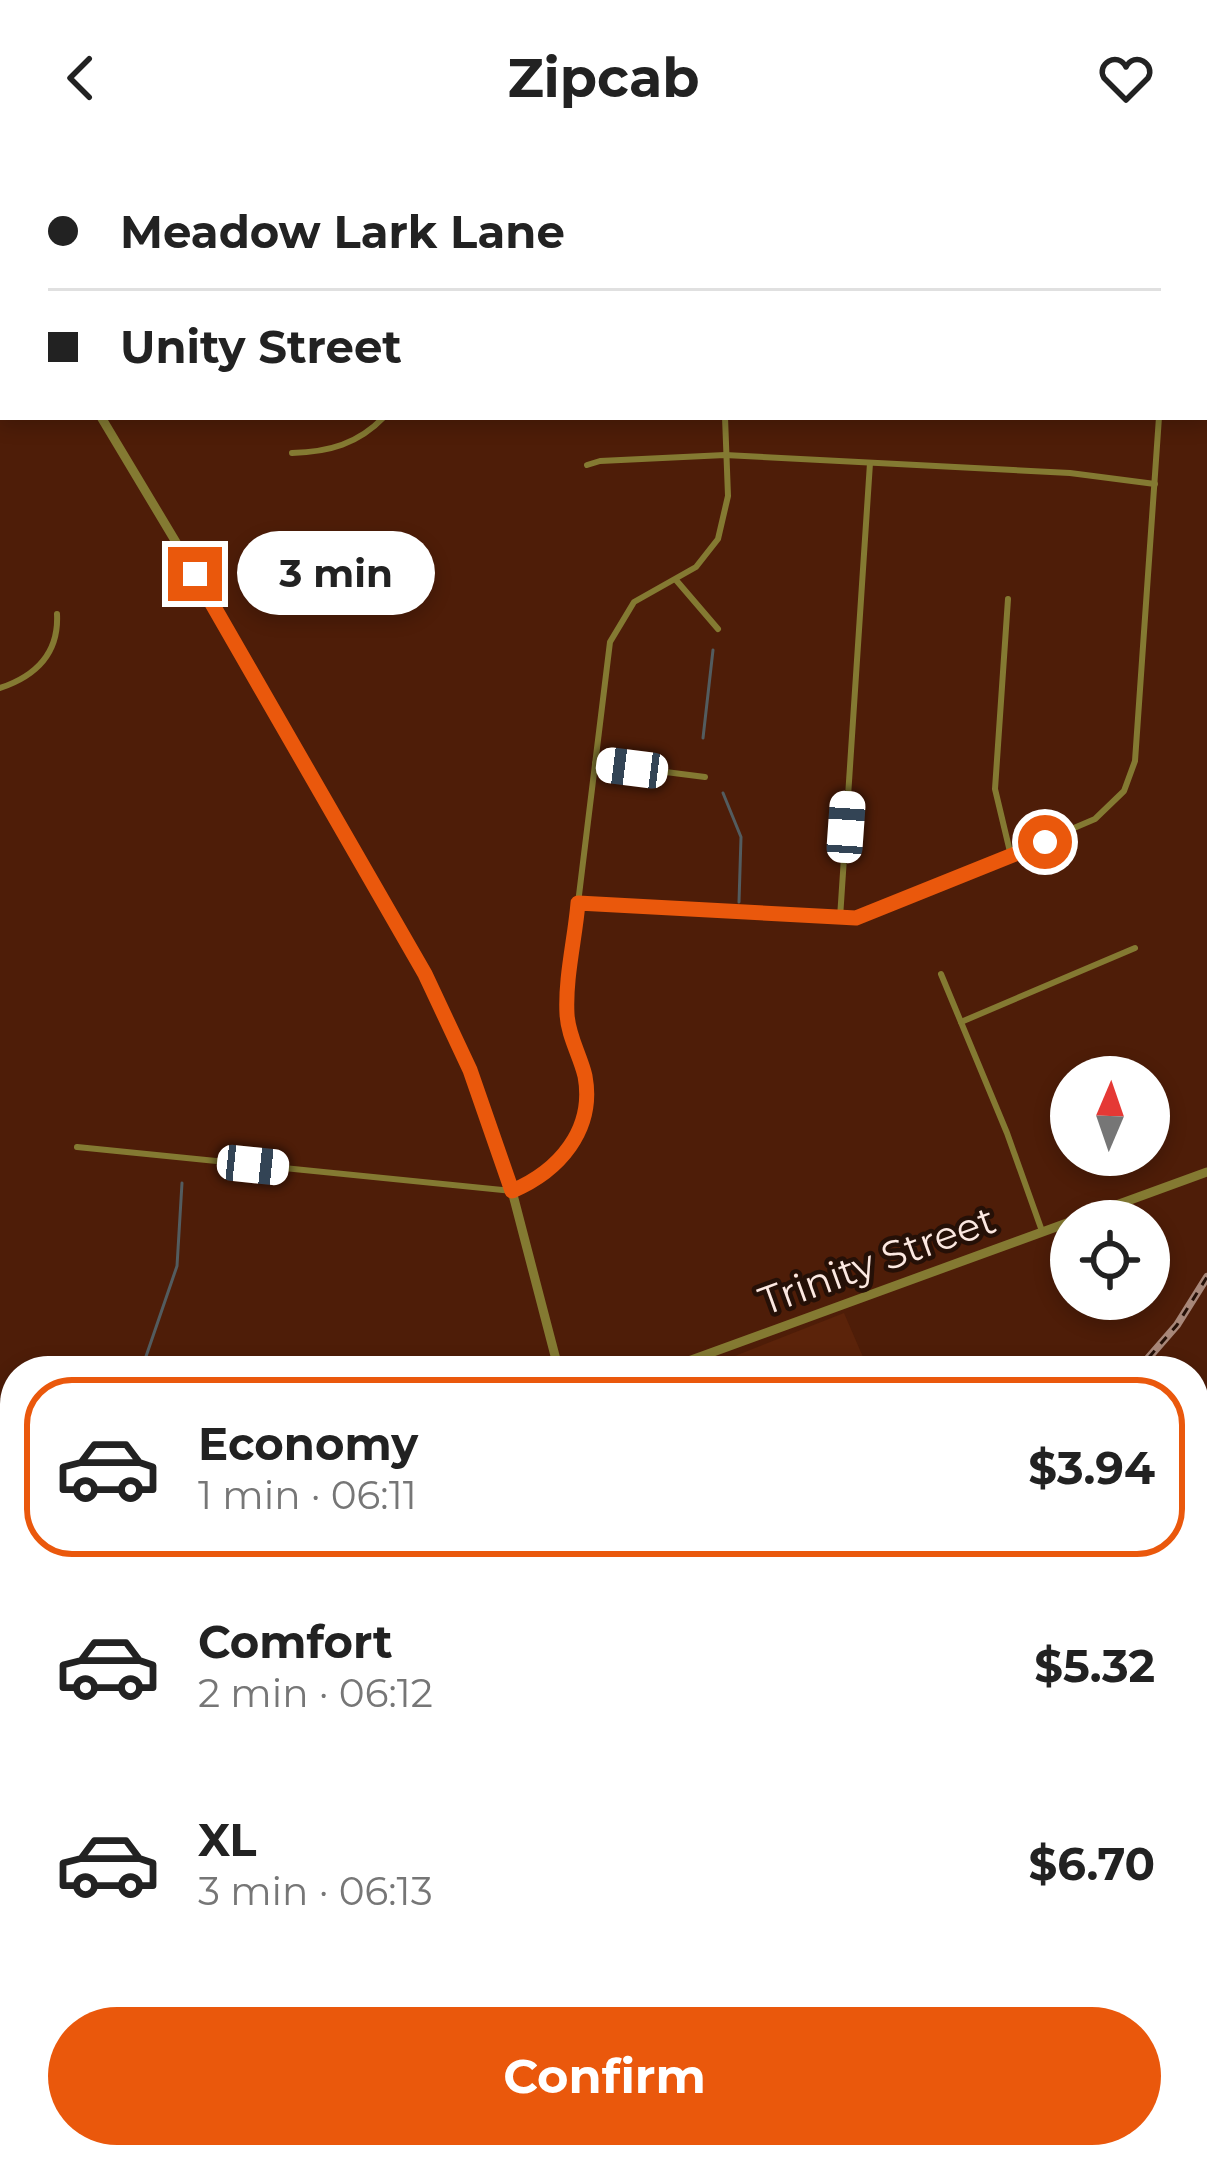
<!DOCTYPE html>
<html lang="en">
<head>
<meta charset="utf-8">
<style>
  :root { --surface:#fff; --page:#f6f6f6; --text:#222; --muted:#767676; --line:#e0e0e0; --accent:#ea580c }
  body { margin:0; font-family:Montserrat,sans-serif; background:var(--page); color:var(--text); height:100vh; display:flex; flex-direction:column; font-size:45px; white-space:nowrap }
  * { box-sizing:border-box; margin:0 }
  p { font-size:39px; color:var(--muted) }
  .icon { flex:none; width:66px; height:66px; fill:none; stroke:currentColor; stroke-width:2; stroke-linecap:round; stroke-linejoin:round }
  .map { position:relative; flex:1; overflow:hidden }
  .side { position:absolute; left:0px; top:1200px; width:1209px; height:813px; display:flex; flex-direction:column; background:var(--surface); border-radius:48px 48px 0 0; box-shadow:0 6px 18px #0003 }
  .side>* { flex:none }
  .top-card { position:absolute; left:0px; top:0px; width:1209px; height:264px; box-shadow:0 6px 18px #0003; display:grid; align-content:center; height:264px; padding:0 48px; background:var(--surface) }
  .needle { width:78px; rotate:2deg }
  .tools { position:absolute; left:1050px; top:900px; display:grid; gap:24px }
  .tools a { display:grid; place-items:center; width:120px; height:120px; border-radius:50%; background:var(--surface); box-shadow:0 6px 18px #0003; font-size:60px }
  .end { position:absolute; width:54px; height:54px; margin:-27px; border:15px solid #ea580c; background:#fff; box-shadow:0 0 0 6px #fff }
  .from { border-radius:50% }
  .bubble { position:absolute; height:84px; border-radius:42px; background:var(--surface); box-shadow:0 6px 18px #0003; font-size:39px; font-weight:700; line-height:84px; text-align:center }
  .car { position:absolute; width:36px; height:72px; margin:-36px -18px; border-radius:15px; box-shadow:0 0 9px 3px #0007; background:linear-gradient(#fff 24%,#345 0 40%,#fff 0 76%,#345 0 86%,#fff 0) }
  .top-card b { display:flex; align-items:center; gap:42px; height:114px; font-size:45px }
  .top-card b+b { border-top:3px solid var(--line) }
  .top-card i { width:30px; height:30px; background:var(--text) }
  ul { padding:21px 0 0; list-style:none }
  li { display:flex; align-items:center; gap:36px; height:180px; margin:0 24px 18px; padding:0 24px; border:6px solid transparent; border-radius:48px }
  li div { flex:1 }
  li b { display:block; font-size:45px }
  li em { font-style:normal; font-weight:700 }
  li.selected { border-color:var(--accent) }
  li>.icon { width:108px; height:108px; stroke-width:1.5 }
  .primary-button { display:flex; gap:24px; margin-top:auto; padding:24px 48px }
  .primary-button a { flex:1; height:138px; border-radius:72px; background:var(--accent); color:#fff; font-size:48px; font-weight:700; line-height:138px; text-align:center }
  header { display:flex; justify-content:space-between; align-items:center; height:156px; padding:0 48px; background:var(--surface); font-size:54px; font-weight:700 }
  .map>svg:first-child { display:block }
</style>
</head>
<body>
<header><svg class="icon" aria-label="back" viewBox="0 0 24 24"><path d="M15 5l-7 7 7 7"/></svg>Zipcab<svg class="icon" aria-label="heart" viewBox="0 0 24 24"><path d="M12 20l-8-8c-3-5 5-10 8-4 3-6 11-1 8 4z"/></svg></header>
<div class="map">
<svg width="1207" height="2012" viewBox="0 0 1207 2012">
  <rect width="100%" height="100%" fill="#4e1d08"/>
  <g fill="#5b230a">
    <path d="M844 1157 869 1215H697Z"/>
    <path d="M0 1429 15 1430V1511L0 1509Z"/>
  </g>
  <g fill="#a9400a">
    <path d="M386 1998H682L681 2012H386L389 2006Z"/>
    <path d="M702 1998H1074L1077 2012H701Z"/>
  </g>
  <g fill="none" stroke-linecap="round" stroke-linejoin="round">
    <g stroke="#535c5f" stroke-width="3">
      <path d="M724 0 725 3"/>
      <path d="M703 582 713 494"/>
      <path d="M723 637 741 681 739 746"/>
      <path d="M141 1215 177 1110 182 1027"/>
      <path d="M1194 1546 1207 1553"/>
      <path d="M0 1567 15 1571"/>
      <path d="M254 1998 258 2012"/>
    </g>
    <g stroke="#847a32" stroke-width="6">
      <path d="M623 0V3"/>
      <path d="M1120 0 1167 3"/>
      <path d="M241 3V0"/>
      <path d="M1176 3V0"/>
      <path d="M292 297C329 296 358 288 384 261"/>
      <path d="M587 309 600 305 725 299 1070 317 1155 328"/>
      <path d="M676 424 718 473"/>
      <path d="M1008 443 995 633 1011 700"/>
      <path d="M0 532C36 520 59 497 57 458"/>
      <path d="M595 607 705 621"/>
      <path d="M578 747 840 762 870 759 1095 663 1124 635 1135 605 1159 261"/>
      <path d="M840 762 870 307"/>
      <path d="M941 818 1007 977 1042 1075"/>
      <path d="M961 866 1135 792"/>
      <path d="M77 991 512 1035C559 1014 596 973 585 919 578 890 566 869 567 837L610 486 634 446 696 411 718 383 728 340 725 261"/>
      <path d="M1194 1657 1207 1659"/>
      <path d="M1194 1839 1207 1827"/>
      <path d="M0 1851 15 1860"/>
      <path d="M1194 1914 1207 1915"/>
      <path d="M109 1998 112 2012"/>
      <path d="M1194 1998 1207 2009"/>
    </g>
    <g stroke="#847a32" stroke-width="9">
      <path d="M45 3 47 0"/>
      <path d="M0 66 3 62"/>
      <path d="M0 137 3 139"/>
      <path d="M101 261 240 493 425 818 471 914 512 1035 559 1215"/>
      <path d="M661 1215 1207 1016"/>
      <path d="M0 1409 15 1411"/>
      <path d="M1097 1998 1107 2012"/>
    </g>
    <g stroke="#a88779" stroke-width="8">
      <g id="rail">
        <path d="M1137 1215 1177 1169 1207 1121"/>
        <path d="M0 1682 15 1684"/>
      </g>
    </g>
    <use href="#rail" stroke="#251007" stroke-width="3" stroke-dasharray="9" stroke-linecap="butt"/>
  </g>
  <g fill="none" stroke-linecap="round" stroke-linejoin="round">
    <path stroke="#ea580c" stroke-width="15" d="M195 418 425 818 470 914 512 1035C559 1015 595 974 585 920 580 899 568 880 567 858 565 822 575 783 578 747L856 762 1045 686"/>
  </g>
  <g text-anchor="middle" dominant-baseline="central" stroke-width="9" stroke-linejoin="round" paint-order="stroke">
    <g font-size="39" fill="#fce8e1" stroke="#251007">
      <text transform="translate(877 1104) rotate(-20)">Trinity Street</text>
    </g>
  </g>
</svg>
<div class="tools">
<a><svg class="needle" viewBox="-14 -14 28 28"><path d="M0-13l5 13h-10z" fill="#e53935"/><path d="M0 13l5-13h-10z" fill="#767676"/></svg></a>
<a><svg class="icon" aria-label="locate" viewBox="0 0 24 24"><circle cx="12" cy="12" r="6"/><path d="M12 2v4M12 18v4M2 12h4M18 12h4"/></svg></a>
</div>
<i class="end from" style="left:1045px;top:686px"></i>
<i class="end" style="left:195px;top:418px"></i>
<div class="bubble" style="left:237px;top:375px;width:198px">3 min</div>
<i class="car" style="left:632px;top:612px;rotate:277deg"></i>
<i class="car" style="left:846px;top:671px;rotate:4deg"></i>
<i class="car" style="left:253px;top:1009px;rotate:96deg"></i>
<div class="top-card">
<b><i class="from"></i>Meadow Lark Lane</b>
<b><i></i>Unity Street</b>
</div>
<section class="side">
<ul>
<li class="selected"><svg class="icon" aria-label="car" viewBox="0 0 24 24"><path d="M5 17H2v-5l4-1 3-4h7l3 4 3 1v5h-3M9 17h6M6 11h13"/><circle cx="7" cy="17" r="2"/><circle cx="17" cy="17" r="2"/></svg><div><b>Economy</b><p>1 min · 06:11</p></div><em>$3.94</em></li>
<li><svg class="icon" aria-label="car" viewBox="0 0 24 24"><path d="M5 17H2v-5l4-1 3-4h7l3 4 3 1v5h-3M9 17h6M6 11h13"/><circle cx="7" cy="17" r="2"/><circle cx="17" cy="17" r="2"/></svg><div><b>Comfort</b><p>2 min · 06:12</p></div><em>$5.32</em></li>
<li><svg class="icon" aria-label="car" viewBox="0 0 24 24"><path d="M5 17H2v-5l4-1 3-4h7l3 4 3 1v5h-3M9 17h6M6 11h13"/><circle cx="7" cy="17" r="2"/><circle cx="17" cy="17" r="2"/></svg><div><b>XL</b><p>3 min · 06:13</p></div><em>$6.70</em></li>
</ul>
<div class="primary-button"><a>Confirm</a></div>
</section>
</div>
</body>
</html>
